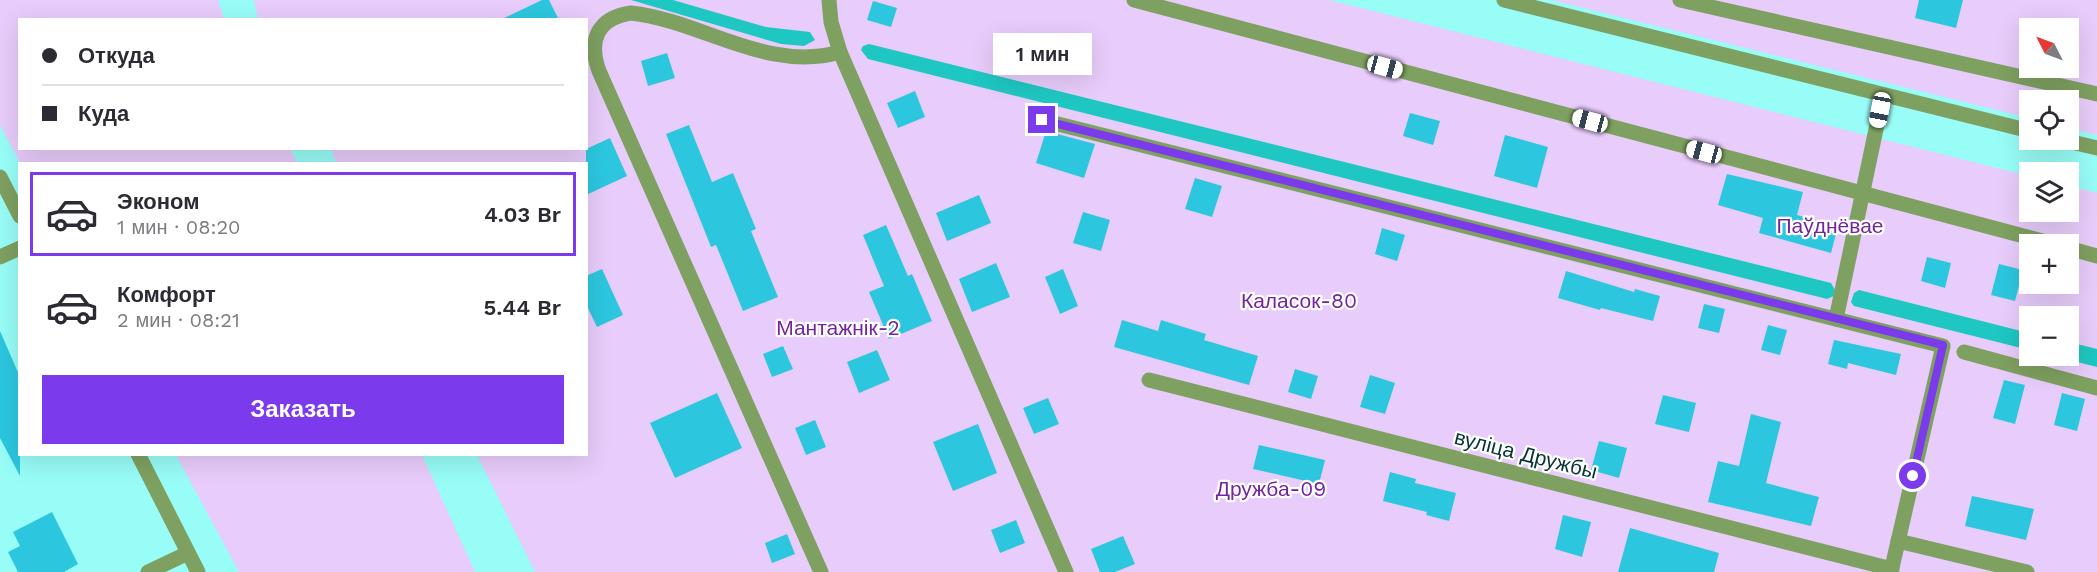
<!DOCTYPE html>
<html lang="ru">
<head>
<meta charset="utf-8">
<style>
  :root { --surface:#fff; --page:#f2f2f3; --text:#2b2b33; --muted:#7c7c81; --line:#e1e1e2; --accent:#7c3aed }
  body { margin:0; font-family:"Work Sans",sans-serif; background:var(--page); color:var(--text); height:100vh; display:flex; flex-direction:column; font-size:22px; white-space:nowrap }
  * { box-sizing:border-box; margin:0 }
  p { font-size:20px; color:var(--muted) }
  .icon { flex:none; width:33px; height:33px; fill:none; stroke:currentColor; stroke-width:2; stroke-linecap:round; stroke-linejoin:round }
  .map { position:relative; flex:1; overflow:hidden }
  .side { position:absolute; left:18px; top:162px; width:570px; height:294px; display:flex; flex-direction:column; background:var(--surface); border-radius:0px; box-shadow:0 6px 24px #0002 }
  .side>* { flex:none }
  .banner { position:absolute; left:18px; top:18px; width:570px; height:132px; border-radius:0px; box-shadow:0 6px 24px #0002; display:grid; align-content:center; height:132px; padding:0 24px; background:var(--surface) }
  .needle { width:39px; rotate:312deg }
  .fabs { position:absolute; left:2019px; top:18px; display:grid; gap:12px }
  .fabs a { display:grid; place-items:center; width:60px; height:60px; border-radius:0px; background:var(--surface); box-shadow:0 6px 24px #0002; font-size:30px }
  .end { position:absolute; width:27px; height:27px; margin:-14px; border:8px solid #7c3aed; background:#fff; box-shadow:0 0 0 3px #fff }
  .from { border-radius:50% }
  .bubble { position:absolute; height:42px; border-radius:0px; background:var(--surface); box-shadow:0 6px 24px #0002; font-size:20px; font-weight:600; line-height:42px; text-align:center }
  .car { position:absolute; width:18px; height:36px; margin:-18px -9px; border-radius:8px; box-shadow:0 0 4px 2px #0007; background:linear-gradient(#fff 24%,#345 0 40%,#fff 0 76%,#345 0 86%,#fff 0) }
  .banner b { display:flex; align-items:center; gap:21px; height:57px; font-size:22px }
  .banner b+b { border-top:2px solid var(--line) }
  .banner i { width:15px; height:15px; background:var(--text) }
  ul { padding:10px 0 0; list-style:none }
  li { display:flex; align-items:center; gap:18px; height:84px; margin:0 12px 9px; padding:0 12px; border:3px solid transparent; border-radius:0px }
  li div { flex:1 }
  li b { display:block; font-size:22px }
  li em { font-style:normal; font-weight:600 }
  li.on { border-color:var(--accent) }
  li>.icon { width:54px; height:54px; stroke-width:1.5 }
  .action { display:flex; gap:12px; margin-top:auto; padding:12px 24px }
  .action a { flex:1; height:69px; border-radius:0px; background:var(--accent); color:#fff; font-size:24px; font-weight:600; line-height:69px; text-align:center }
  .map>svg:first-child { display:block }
</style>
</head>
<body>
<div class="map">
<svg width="2097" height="572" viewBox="0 0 2097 572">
  <rect width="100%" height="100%" fill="#98fcf7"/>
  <g fill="#e8ccfb" fill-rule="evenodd">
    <path d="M0 0H218L224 19 20 20V148L291 149 297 163H20L0 125Z"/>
    <path d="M254 0H1329L2029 176 2030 212H2068L2069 186 2097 193V572H535L477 455 586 454V164L337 163 330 149 586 148V20L258 19ZM2030 244H2068V284H2030ZM2030 316H2068V356H2030Z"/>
    <path d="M1551 0H2097V135L2069 128 2068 100H2030L2029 118ZM2030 28H2068V68H2030Z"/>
    <path d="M176 455H422L475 572H239Z"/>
  </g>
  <g fill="#1fc7c2">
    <path d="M631 0H673L766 27 810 32 815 40 804 46 781 44Z"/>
    <path d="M869 44 1831 283 1835 290 1834 296 1827 299 868 59 861 50 863 46Z"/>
    <path d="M1859 290 2029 333V350L1854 306 1851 302 1854 293Z"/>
    <path d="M2069 342 2097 349V367L2053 356H2068Z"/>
  </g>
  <g fill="#2cc7df">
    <path d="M542 0H549L559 20H500Z"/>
    <path d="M1919 0H1963L1956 28 1915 18Z"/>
    <path d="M873 1 897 8 891 27 867 20Z"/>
    <path d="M667 53 675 78 648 86 641 61Z"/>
    <path d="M915 91 925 117 898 128 887 103Z"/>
    <path d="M1410 113 1440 121 1433 145 1403 136Z"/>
    <path d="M689 125 712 182 733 173 756 229 751 231 778 297 743 311 716 245 711 247 666 134Z"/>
    <path d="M1046 131 1095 144 1084 178 1036 163Z"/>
    <path d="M1505 135 1548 147 1537 188 1494 176Z"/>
    <path d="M610 138 627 176 586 195V149Z"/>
    <path d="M1727 174 1803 192 1797 215 1838 226 1831 253 1759 233 1763 218 1718 205Z"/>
    <path d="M1195 178 1222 186 1212 217 1185 209Z"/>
    <path d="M979 195 991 223 947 241 936 213Z"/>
    <path d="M1083 212 1110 220 1101 251 1073 243Z"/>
    <path d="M886 225 908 276 912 274 932 321 889 339 869 292 884 286 863 235Z"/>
    <path d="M1382 228 1405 235 1397 261 1375 254Z"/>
    <path d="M1927 257 1951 263 1945 288 1921 281Z"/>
    <path d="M996 263 1010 297 972 312 959 279Z"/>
    <path d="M1999 264 2023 270 2015 301 1991 295Z"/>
    <path d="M602 269 623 315 597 327 586 304V276Z"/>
    <path d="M1063 269 1078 306 1060 314 1045 277Z"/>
    <path d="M1566 271 1634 292 1635 289 1660 296 1653 321 1601 308 1600 310 1558 298Z"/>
    <path d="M1704 304 1725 309 1719 333 1698 328Z"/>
    <path d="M1122 320 1158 331 1161 320 1206 334 1204 340 1258 356 1249 385 1114 347Z"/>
    <path d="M1768 325 1787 330 1780 355 1761 350Z"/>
    <path d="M0 331 20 377V476L0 438Z"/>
    <path d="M1834 340 1901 354 1896 375 1848 363 1847 369 1828 364Z"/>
    <path d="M783 346 793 369 772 377 763 354Z"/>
    <path d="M877 350 890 380 859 393 847 362Z"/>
    <path d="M1295 369 1318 376 1311 399 1288 392Z"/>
    <path d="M1370 375 1395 383 1385 414 1360 407Z"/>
    <path d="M2004 380 2025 385 2015 424 1993 418Z"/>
    <path d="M717 393 742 448 675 478 650 423Z"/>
    <path d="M2062 393 2085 399 2077 431 2054 425Z"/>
    <path d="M1663 395 1696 403 1689 432 1655 424Z"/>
    <path d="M1048 398 1059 424 1034 434 1023 408Z"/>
    <path d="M1751 414 1781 422 1766 483 1819 497 1811 526 1708 502 1718 461 1739 466Z"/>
    <path d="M815 420 826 447 806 455 795 428Z"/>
    <path d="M978 424 997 473 953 491 933 442Z"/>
    <path d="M1599 441 1627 448 1619 478 1591 470Z"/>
    <path d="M1259 445 1325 460 1319 484 1253 469Z"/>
    <path d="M1390 472 1416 479 1415 483 1456 493 1449 521 1426 515 1427 512 1383 501Z"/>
    <path d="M1972 496 2034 509 2026 540 1965 526Z"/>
    <path d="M52 512 78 564 64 572H18L8 552 20 546 13 532Z"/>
    <path d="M1563 515 1591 522 1582 557 1555 549Z"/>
    <path d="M1016 520 1025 543 1000 553 991 530Z"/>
    <path d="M1630 528 1719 553 1714 572H1618Z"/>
    <path d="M787 534 795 554 772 563 765 543Z"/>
    <path d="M1123 536 1135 564 1115 572H1100L1091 549Z"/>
  </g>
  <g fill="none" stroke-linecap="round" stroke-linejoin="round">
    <g stroke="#7ea060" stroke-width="15">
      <path d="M829 0 831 22 840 52 1066 572"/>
      <path d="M1134 0 2054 244"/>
      <path d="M1504 0 2030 131"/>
      <path d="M1680 0 2097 94"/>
      <path d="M1042 120 1943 346 1891 572"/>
      <path d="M2063 140 2097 148"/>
      <path d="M0 177 20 216"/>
      <path d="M2068 248 2097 256"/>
      <path d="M0 257 20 248"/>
      <path d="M1836 319 1883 96"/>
      <path d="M1964 352 2097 388"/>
      <path d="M1149 380 1892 569"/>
      <path d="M138 454 198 572"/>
      <path d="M1898 541 2027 572"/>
      <path d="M148 572 188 553"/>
      <path d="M821 572 599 71C588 41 597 18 631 13 703 21 766 73 840 52"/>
    </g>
  </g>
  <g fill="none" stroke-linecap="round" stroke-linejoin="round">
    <path stroke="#7c3aed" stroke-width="8" d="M1042 120 1943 345 1913 476"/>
  </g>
  <g text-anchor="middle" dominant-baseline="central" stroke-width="4.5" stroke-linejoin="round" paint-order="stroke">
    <g font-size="21" fill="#74249c" stroke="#fff">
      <text x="1830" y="225">Паўднёвае</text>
      <text x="1299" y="300">Каласок-80</text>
      <text x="838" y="327">Мантажнік-2</text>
      <text x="1271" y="488">Дружба-09</text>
    </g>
    <g font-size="21" fill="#083634" stroke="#fff">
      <text transform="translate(1526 454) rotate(14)">вуліца Дружбы</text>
    </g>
  </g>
</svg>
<div class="fabs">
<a><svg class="needle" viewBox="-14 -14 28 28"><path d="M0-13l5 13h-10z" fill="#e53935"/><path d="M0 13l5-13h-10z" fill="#7c7c81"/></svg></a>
<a><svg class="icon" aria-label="locate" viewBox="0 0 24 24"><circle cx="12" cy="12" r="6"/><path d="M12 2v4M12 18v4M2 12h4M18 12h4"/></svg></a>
<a><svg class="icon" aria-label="layers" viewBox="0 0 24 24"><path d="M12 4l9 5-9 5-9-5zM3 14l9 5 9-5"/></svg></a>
<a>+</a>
<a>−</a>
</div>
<i class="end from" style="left:1913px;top:476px"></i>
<i class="end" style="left:1042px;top:120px"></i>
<div class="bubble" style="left:993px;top:33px;width:99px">1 мин</div>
<i class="car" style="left:1385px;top:67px;rotate:105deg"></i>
<i class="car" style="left:1880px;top:110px;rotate:191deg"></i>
<i class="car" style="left:1590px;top:121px;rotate:285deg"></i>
<i class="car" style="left:1704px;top:152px;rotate:285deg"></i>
<div class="banner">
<b><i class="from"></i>Откуда</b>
<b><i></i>Куда</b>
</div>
<section class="side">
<ul>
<li class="on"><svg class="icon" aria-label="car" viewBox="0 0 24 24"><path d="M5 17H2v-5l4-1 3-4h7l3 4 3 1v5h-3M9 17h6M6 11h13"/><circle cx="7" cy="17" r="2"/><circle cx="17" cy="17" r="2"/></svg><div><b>Эконом</b><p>1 мин · 08:20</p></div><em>4.03 Br</em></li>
<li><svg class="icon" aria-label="car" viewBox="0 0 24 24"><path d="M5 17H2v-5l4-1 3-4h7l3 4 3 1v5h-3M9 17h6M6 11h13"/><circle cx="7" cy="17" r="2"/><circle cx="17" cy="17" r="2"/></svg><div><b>Комфорт</b><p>2 мин · 08:21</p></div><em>5.44 Br</em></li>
</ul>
<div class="action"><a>Заказать</a></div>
</section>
</div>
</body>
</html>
